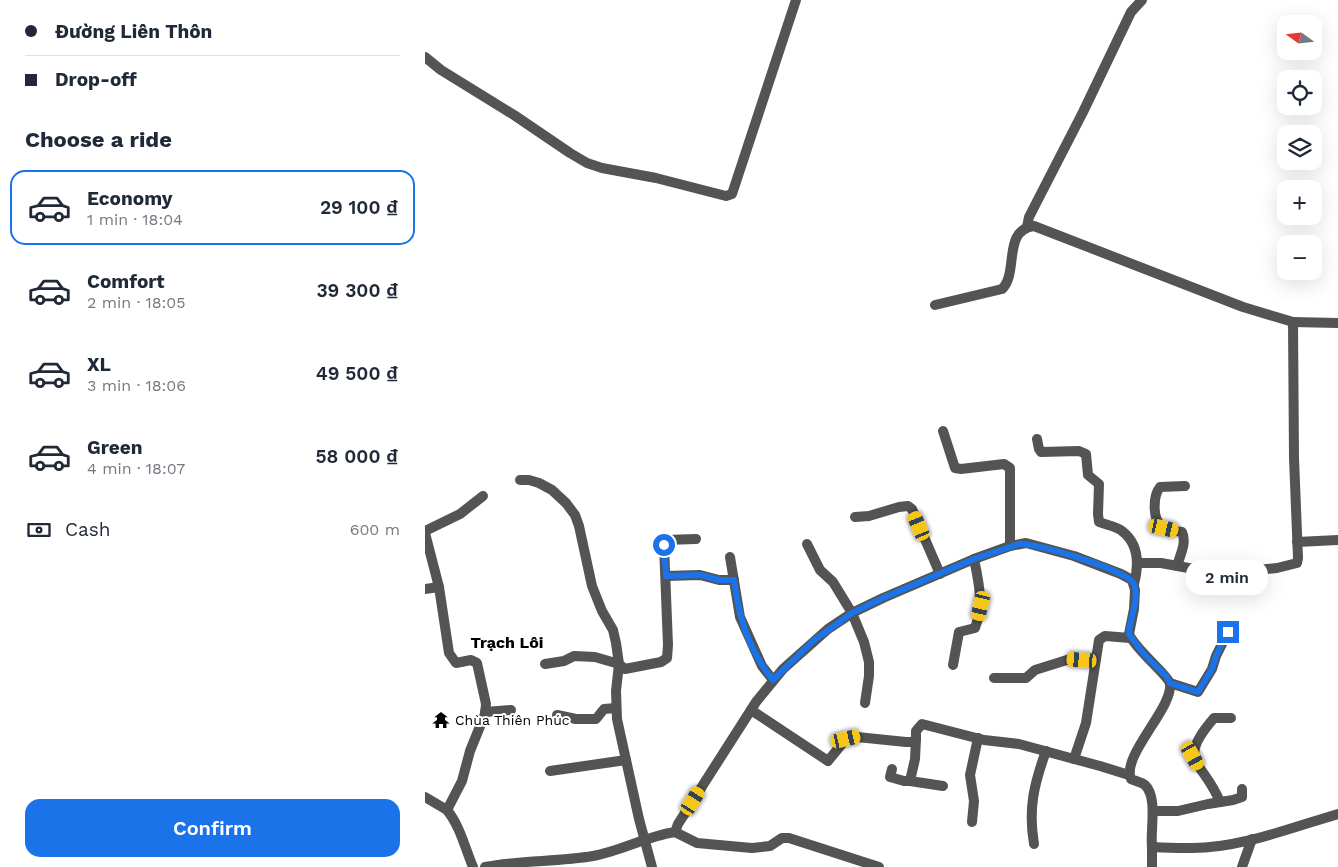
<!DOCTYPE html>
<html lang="en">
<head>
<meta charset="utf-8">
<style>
  :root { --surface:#fff; --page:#f2f2f3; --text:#1f2937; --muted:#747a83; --line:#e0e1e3; --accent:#1a73e8 }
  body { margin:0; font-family:"Work Sans",sans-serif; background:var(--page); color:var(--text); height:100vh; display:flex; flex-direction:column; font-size:19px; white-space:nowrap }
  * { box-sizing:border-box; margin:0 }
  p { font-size:16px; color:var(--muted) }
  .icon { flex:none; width:28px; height:28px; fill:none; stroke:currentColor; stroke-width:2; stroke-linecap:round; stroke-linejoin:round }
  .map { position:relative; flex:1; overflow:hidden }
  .details { display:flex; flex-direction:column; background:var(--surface); width:425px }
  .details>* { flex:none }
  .top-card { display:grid; align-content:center; height:110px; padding:0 25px; background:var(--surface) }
  .needle { width:32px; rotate:285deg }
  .tools { position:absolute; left:852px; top:15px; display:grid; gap:10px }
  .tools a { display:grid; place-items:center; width:45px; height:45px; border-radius:10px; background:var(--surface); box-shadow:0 5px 20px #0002; font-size:25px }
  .end { position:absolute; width:22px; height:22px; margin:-11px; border:6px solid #1a73e8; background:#fff; box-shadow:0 0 0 2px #fff }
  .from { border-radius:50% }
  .bubble { position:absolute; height:35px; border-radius:15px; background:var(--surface); box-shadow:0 5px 20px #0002; font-size:16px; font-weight:600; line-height:35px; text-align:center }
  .car { position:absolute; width:15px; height:30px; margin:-15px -8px; border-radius:6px; box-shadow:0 0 4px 1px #0007; background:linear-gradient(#f5c518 24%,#345 0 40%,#f5c518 0 76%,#345 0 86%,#f5c518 0) }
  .top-card b { display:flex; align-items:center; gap:18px; height:48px; font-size:19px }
  .top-card b+b { border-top:1px solid var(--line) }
  .top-card i { width:12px; height:12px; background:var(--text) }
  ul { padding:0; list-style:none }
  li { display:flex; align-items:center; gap:15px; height:75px; margin:0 10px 8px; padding:0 15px; border:2px solid transparent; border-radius:15px }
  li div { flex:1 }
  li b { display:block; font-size:19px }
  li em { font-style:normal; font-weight:600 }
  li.on { border-color:var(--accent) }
  li>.icon { width:45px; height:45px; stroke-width:1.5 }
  h2 { padding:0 25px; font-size:22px; line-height:60px }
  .pay { display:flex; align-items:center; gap:12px; height:55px; padding:0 25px; font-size:19px }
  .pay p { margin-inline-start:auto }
  .cta { display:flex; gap:10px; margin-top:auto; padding:10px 25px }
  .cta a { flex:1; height:58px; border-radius:15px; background:var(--accent); color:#fff; font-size:20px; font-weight:600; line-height:58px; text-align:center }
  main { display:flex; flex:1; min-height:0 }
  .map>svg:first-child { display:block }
</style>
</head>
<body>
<main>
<section class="details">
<div class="top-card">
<b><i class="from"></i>Đường Liên Thôn</b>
<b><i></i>Drop-off</b>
</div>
<h2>Choose a ride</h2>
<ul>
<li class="on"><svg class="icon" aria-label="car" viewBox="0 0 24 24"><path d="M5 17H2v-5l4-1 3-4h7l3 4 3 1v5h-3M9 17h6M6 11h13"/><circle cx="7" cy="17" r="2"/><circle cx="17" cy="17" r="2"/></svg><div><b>Economy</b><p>1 min · 18:04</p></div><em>29 100 ₫</em></li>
<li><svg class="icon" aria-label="car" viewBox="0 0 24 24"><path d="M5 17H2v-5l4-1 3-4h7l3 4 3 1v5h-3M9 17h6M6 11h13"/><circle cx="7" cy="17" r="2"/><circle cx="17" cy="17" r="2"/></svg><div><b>Comfort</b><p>2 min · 18:05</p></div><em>39 300 ₫</em></li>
<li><svg class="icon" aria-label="car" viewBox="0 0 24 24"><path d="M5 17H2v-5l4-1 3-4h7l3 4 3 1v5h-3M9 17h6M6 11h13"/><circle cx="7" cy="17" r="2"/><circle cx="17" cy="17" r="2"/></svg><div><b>XL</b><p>3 min · 18:06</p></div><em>49 500 ₫</em></li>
<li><svg class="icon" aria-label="car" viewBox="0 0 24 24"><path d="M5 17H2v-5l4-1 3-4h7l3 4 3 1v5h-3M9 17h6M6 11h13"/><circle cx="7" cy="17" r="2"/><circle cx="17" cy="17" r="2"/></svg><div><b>Green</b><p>4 min · 18:07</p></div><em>58 000 ₫</em></li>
</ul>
<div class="pay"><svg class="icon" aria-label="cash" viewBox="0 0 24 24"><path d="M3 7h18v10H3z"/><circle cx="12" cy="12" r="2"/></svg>Cash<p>600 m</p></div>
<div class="cta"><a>Confirm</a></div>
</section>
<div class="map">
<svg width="913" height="867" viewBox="0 0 913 867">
  <rect width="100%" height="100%" fill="#fff"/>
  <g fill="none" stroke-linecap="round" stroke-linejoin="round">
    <g stroke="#545454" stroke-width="10">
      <path d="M0 57 16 70 89 115 145 153 162 163 177 168 231 178 301 196 307 194 371 0"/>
      <path d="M602 227 604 217 658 112 706 12 717 0"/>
      <path d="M510 305 577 289C594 273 577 230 609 226L818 307 868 322 869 458 873 558 872 563 852 568 811 572 769 569 736 563H713"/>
      <path d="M868 322 913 323"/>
      <path d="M518 431 530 468 536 469 579 464 585 468V546"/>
      <path d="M612 439 614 449 616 452 654 451 661 454 663 475 674 484 673 514 674 522C681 525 691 526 697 531 714 544 714 565 709 584"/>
      <path d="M95 480H104L114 483 127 490 141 503 150 515 154 526 167 586 177 611 188 630 191 643 194 664 191 691 192 719 214 819 227 867"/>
      <path d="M430 517 444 516 474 507 483 506 487 509 515 574"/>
      <path d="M0 531 35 514 58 496"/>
      <path d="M0 533 14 587 24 653 31 663 46 660 52 663 61 704 60 714 45 751 37 781 22 810"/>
      <path d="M872 542 913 540"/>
      <path d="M382 544 395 570 408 582 427 613 439 642 444 662V676L440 703"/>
      <path d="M305 557 315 617 337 666 348 680"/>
      <path d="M752 566C755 555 762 543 757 532 751 531 742 531 737 527 727 519 728 496 735 487L760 486"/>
      <path d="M241 576 275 575 294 580H309"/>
      <path d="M0 589 14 587"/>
      <path d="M120 664 139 661 149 656 170 657 194 664 200 669 236 662 242 658 243 645 239 545 240 540 271 539"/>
      <path d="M528 665 534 632 550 628C559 605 554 583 549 559"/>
      <path d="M569 678H601L610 670 645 659 670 661"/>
      <path d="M745 683 773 692 787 669 791 656 803 632"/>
      <path d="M326 710 403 761 421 739 432 737 481 742H489L491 739V731L497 724 559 740 594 744 675 766 704 775"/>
      <path d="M60 712 86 710"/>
      <path d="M132 715 151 719H171L179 709 191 708"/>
      <path d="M491 739 490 759 485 781 518 786"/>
      <path d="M649 759 661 723 674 640 680 636 705 638"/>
      <path d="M467 769 465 777 479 781H485"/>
      <path d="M125 771 201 760"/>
      <path d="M0 797 22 810C35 826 40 848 48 867"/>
      <path d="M795 802C778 760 750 763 789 718H806"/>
      <path d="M728 811H753L783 804 808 800 817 797V789"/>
      <path d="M547 822 549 801 545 775 553 738"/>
      <path d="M250 832 272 843 327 848 345 846 357 838H364L454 867"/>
      <path d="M609 844C603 809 609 784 621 751"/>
      <path d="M727 847V867"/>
      <path d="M60 867C96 860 132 862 168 856 196 851 222 836 250 832L253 824 331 702 358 669 403 629 427 613 458 598 549 559 585 546 601 543 649 556 696 574 707 580 710 590 709 609 704 634C709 648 744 676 745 684 748 708 696 756 706 779 710 781 716 782 720 785 733 797 725 831 727 847 746 848 766 849 785 847 828 843 872 826 913 814"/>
      <path d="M817 867 827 839"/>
    </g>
  </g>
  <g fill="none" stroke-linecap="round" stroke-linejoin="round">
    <path stroke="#1a73e8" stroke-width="6" d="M239 545 241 576 275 575 294 580H309C314 618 323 649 348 680L388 641 427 613 458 598 549 559 594 544C610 542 704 571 709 584 715 600 704 619 704 634L718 653 742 677 745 683 773 692 787 669 791 656 803 632"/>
  </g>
  <defs>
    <g id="temple-bare" transform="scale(1.35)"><path d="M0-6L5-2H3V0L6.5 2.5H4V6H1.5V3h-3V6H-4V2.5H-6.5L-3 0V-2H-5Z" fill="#000" stroke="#fff" stroke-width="2.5" paint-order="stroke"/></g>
  </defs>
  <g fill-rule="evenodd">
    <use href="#temple-bare" x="16" y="720"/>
  </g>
  <g text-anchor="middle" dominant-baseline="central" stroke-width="4" stroke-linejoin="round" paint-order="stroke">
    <g font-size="14" fill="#000" stroke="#fff" text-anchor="start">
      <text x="30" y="720">Chùa Thiên Phúc</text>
    </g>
    <g font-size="16" font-weight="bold" fill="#000" stroke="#fff">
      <text x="82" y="642">Trạch Lôi</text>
    </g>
  </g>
</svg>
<div class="tools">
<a><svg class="needle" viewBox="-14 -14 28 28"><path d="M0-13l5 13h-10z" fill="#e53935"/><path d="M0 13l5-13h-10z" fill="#747a83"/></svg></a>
<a><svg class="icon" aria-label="locate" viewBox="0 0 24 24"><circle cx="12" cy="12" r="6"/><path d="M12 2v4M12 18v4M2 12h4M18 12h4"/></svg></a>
<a><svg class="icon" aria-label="layers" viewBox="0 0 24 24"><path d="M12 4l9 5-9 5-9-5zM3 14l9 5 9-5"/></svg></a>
<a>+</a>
<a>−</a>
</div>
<i class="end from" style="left:239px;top:545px"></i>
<i class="end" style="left:803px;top:632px"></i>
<div class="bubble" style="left:761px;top:560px;width:82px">2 min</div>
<i class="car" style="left:494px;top:526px;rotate:337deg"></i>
<i class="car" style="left:739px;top:528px;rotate:103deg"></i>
<i class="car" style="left:556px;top:606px;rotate:193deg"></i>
<i class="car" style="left:657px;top:660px;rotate:274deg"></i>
<i class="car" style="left:421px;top:739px;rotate:77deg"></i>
<i class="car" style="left:768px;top:756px;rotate:151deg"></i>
<i class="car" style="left:268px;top:801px;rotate:32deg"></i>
</div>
</main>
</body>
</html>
